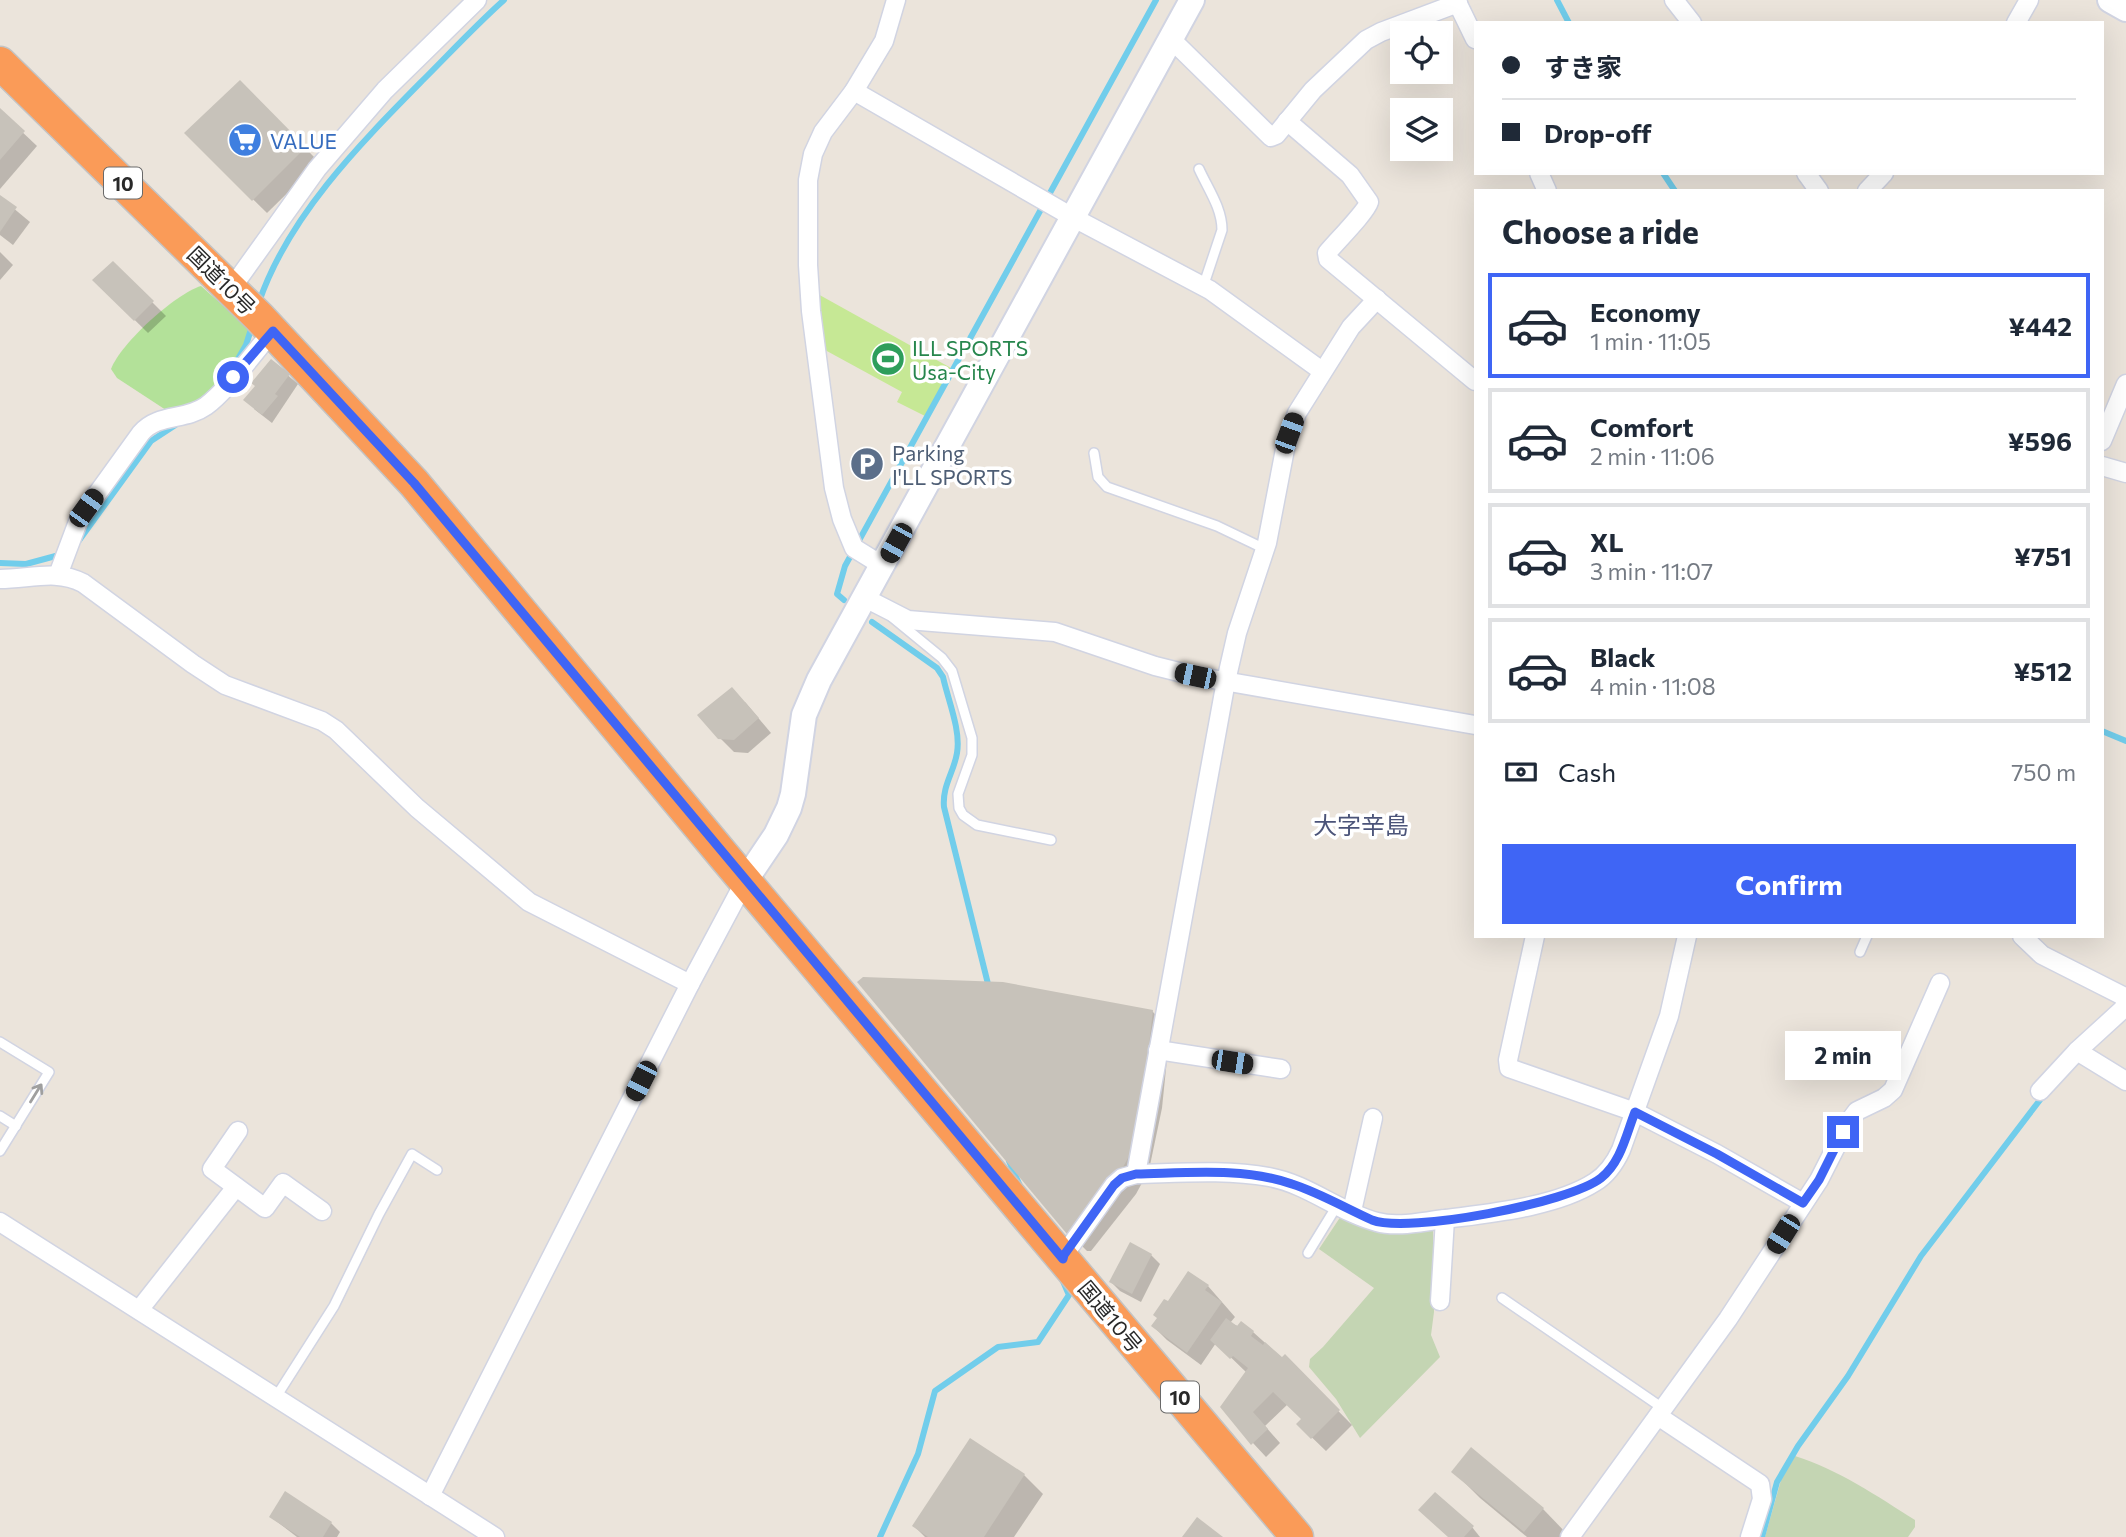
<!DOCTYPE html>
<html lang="en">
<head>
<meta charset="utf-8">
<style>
  :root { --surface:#fff; --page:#f2f2f3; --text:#1f2937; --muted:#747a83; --line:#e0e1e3; --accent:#3f65f5 }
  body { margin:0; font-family:Commissioner,"Noto Sans JP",sans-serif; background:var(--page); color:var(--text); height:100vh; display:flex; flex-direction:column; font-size:26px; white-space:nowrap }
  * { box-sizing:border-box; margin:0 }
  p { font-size:23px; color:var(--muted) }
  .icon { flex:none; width:38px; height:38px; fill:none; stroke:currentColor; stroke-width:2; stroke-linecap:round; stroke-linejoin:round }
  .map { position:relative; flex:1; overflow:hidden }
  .sheet { position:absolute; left:1474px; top:189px; width:630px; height:749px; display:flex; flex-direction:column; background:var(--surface); border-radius:0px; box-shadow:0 7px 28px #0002 }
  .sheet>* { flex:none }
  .banner { position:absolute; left:1474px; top:21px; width:630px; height:154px; border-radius:0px; box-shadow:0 7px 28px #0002; display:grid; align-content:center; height:154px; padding:0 28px; background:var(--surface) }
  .controls { position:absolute; left:1390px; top:21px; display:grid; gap:14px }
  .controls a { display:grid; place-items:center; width:63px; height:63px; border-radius:0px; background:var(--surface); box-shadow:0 7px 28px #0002; font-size:35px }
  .end { position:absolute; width:32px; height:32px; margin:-16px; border:9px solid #3f65f5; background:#fff; box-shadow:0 0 0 4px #fff }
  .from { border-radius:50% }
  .bubble { position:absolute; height:49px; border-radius:0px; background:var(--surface); box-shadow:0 7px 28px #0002; font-size:23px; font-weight:700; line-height:49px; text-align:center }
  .car { position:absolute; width:21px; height:42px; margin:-21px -10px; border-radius:9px; box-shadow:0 0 5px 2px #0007; background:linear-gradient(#222 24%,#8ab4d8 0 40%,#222 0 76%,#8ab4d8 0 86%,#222 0) }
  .banner b { display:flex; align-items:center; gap:24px; height:66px; font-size:26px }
  .banner b+b { border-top:2px solid var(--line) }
  .banner i { width:18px; height:18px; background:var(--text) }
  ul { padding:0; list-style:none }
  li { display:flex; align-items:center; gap:21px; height:105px; margin:0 14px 10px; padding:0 14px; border:4px solid var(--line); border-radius:0px }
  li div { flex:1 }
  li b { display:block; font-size:26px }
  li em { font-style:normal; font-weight:700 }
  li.selected { border-color:var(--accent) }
  li>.icon { width:63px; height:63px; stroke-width:1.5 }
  h2 { padding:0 28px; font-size:32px; line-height:84px }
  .pay { display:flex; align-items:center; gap:18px; height:77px; padding:0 28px; font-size:26px }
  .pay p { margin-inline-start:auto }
  .cta { display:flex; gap:14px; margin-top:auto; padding:14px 28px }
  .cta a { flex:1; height:80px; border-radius:0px; background:var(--accent); color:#fff; font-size:28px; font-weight:700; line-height:80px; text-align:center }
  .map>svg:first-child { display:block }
</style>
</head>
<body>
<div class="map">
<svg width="2126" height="1537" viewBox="0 0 2126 1537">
  <rect width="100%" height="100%" fill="#ebe4db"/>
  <path fill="#b3e199" d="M201 286 248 328 246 345 239 358 205 399 169 412 117 378 111 369C121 343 175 294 201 286Z"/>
  <g fill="#c4d5b3">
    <path d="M1341 1216 1433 1229 1434 1312 1431 1335 1440 1357 1360 1438 1336 1399 1309 1367 1310 1359 1323 1347 1374 1288 1319 1249Z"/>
    <path d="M1795 1456C1839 1470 1877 1496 1915 1520V1527L1908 1537H1765L1781 1480Z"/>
  </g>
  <path fill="#c6e895" d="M816 293 951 368 925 416 897 402 902 392 825 350Z"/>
  <g fill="#0003">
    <path d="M240 82 319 162 267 213 186 133Z"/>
    <path d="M0 111 37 146 0 189Z"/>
    <path d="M0 197 30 222 13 245 0 235Z"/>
    <path d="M0 252 13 265 0 280Z"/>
    <path d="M113 263 166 316 148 333 94 280Z"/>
    <path d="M271 361 298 384 272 423 254 409 257 386Z"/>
    <path d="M745 702 771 733 748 753 734 752 719 737Z"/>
    <path d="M1152 1011 1170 1030 1162 1108 1149 1170 1136 1194 1091 1251H1087L1069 1233Z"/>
    <path d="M1151 1255 1160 1264 1141 1302 1120 1291 1111 1282Z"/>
    <path d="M1208 1286 1235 1317 1230 1323 1253 1332 1283 1359 1285 1357 1352 1425 1326 1451 1298 1424 1303 1419 1288 1404 1265 1426 1280 1443 1266 1457 1253 1443 1247 1373 1216 1343 1201 1365 1167 1340 1153 1326 1169 1304Z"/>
    <path d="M971 1441 1024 1475 1043 1494 1014 1537H925L914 1526Z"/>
    <path d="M1471 1450 1543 1509 1570 1537H1527L1480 1498 1453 1471Z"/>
    <path d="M271 1517 331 1523 340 1532 337 1537H297Z"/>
    <path d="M1472 1527 1480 1537H1450Z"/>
  </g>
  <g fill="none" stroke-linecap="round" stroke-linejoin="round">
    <g stroke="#71cdeb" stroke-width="6">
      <path d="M1557 0 1569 23"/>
      <path d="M1663 173 1675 191"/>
      <path d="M259 302C289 215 360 144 424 79 450 53 476 25 504 0"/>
      <path d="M235 364 246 345 253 323"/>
      <path d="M75 546 151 441 180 422"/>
      <path d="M0 563 26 564 63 554"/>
      <path d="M844 600 837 594 845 566 1156 0"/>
      <path d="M872 622 937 668 943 677C948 700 961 730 957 753 954 772 942 786 944 807L989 988"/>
      <path d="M2102 731 2126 741"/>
      <path d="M1009 1161 1020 1186"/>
      <path d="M880 1537 918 1454 935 1391 998 1347 1038 1342 1069 1295 1062 1279"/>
      <path d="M1762 1537 1777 1482 1798 1446 1848 1376 1921 1256 2043 1096"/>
    </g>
  </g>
  <g fill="#c7c2ba">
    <path d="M240 80 306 147 252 201 184 133Z"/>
    <path d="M0 108 25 131 0 160Z"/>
    <path d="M0 195 17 207 0 232Z"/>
    <path d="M113 261 154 301 134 321 92 280Z"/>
    <path d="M271 359 290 374 275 394 278 396 262 415 243 400 255 386 251 383Z"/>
    <path d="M732 687 759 718 734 740 718 739 697 715Z"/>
    <path d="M863 977 1003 982 1153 1010 1144 1089 1132 1151 1118 1176 1072 1234H1067L1036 1197 857 982Z"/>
    <path d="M1130 1242 1152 1254 1132 1294 1109 1282Z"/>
    <path d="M1188 1271 1209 1285 1205 1290 1222 1302 1187 1353 1151 1326 1157 1318 1153 1315 1164 1299 1168 1301Z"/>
    <path d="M1226 1318 1237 1326 1241 1321 1254 1331 1251 1336 1263 1345 1265 1342 1282 1357 1285 1354 1340 1410 1311 1439 1296 1424 1301 1419 1273 1392 1253 1412 1268 1429 1251 1445 1220 1407 1248 1368 1233 1356 1230 1359 1210 1340Z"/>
    <path d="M970 1438 1025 1474 984 1537H928L912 1526Z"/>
    <path d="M1471 1447 1544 1508 1524 1532 1451 1472Z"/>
    <path d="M285 1491 332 1522 323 1537H300L269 1517Z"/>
    <path d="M1435 1492 1474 1526 1464 1537H1448L1418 1510Z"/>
    <path d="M1197 1517 1223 1537H1182Z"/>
  </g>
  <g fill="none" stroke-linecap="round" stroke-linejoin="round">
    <g stroke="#d1d4e2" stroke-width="12">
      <g id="lane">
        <path d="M1199 169C1208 189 1222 208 1222 230L1203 287"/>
        <path d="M1094 453 1098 477 1107 487 1217 526 1265 549"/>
        <path d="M892 617 942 658 952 671 972 738V755L958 794 959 808 963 815 977 825 1051 840"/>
        <path d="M1860 952 1867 936"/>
        <path d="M0 1042 49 1072 0 1151"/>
        <path d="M0 1116 16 1126"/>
        <path d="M1308 1253 1338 1204"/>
        <path d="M1502 1298 1664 1409"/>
        <path d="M276 1397 334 1306 379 1214 412 1154 437 1170"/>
      </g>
    </g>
    <g stroke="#d1d4e2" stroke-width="21">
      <g id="street">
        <path d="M1456 0 1475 39"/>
        <path d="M1674 0 1692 23"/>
        <path d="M2016 23 2029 0"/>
        <path d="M1171 39 1271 137 1276 135 1313 90 1366 40 1381 32 1458 3"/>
        <path d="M854 91 1074 218 1210 290 1322 371"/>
        <path d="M1287 121 1350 175 1369 202C1366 212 1336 242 1327 253L1328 259 1475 381"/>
        <path d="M1539 173 1547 191"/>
        <path d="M1806 173 1819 191"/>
        <path d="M1867 191 1884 173"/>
        <path d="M231 289 317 169 385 90 477 0"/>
        <path d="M2102 441 2126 384"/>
        <path d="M2102 466 2126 473"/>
        <path d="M883 566 854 548 842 519 834 488 811 311 808 265V180L813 154 823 132 854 91 884 41 896 0"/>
        <path d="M58 575 79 519 141 433C158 413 185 421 206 406 227 391 254 352 273 331"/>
        <path d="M0 579C29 579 57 569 83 583L193 664 225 685 322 721 336 730 417 808 529 902 690 984"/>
        <path d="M865 598 908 620 1055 632 1155 666 1195 676 1475 725"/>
        <path d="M1535 936 1508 1060 1509 1068 1635 1112 1717 1154 1803 1203"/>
        <path d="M2022 936 2042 955 2121 995 2126 1000"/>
        <path d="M1158 1050 1281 1069"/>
        <path d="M2077 1051 2126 1081"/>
        <path d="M2040 1091 2077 1051 2123 1009 2126 1002"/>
        <path d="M238 1131 212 1169 265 1208 283 1183 322 1211"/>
        <path d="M1136 1174 1226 681 1237 633 1267 543 1286 444 1297 413 1351 327 1377 299"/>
        <path d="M1352 1211 1373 1118"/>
        <path d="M0 1222 495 1537"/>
        <path d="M1064 1259V1255L1114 1185 1122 1178 1136 1174C1179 1173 1226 1169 1269 1177 1308 1184 1339 1212 1377 1222 1398 1228 1424 1221 1446 1219 1491 1213 1556 1207 1595 1182 1608 1174 1615 1163 1621 1150L1669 1016 1687 936"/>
        <path d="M1440 1301 1445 1219"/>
        <path d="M139 1310 236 1187"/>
        <path d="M1658 1416 1760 1484 1762 1499 1750 1537"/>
        <path d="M430 1496 690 984 745 881"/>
        <path d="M1570 1537 1728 1319 1819 1180 1848 1123 1857 1111 1884 1098 1893 1090 1940 983"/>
      </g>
    </g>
    <g stroke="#d1d4e2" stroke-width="28">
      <g id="secondary">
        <path d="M2110 0 2126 9"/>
        <path d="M745 881 776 835 789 808 793 794 804 715 819 680 1192 0"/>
      </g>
    </g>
    <g stroke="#c3c3c3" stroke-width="35">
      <path id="highway" d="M0 63 259 317 414 483 723 855 1297 1537"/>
    </g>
    <use href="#lane" stroke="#fff" stroke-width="9"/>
    <use href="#street" stroke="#fff" stroke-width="18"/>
    <use href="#secondary" stroke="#fff" stroke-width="24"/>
    <use href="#highway" stroke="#fa9b58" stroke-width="32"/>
  </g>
  <defs><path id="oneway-shaft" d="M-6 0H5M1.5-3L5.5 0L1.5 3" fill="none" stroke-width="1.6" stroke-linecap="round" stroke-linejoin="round" transform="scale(1.75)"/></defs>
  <use stroke="#9f9f9f" href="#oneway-shaft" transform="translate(36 1093) rotate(-58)"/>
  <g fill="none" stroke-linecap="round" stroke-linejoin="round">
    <path stroke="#3f65f5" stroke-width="9" d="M233 377 273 331 414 483 1063 1259 1064 1255 1114 1185 1122 1178 1136 1174C1186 1173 1244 1167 1292 1184 1320 1193 1345 1208 1372 1220 1408 1234 1569 1203 1601 1178 1621 1162 1626 1135 1635 1112L1717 1154 1803 1203 1819 1180 1843 1132"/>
  </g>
  <defs>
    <g id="supermarket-disc" transform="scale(1.75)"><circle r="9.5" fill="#3f7fe0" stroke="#fff"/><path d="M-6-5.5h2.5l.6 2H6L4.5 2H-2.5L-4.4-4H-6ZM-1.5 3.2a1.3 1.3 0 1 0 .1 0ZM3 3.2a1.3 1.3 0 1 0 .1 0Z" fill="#fff"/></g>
    <g id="stadium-disc" transform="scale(1.75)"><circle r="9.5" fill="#2e9e5b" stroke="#fff"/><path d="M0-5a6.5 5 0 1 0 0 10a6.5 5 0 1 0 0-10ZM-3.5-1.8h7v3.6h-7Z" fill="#fff"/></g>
    <g id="parking-disc" transform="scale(1.75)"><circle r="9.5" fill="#5c6f8a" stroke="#fff"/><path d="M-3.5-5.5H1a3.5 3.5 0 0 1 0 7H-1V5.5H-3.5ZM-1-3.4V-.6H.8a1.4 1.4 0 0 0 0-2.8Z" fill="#fff"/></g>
  </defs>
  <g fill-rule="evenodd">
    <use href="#supermarket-disc" x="245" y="140"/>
    <use href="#stadium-disc" x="888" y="359"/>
    <use href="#parking-disc" x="867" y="464"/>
  </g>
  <g text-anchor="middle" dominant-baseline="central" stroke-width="7" stroke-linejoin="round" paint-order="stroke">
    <g fill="#fff" stroke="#696969" stroke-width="2">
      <rect x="104" y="167.5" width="38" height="31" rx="5"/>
      <rect x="1161" y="1381.5" width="38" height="31" rx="5"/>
    </g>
    <g font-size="19" font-weight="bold" fill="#292929">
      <text x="123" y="183">10</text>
      <text x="1180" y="1397">10</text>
    </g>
    <g font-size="21" fill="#366cbe" stroke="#fff" text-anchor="start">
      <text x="270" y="140">VALUE</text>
    </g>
    <g font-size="21" fill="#292929" stroke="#fff">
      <text transform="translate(222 280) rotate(45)">国道10号</text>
      <text transform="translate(1111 1316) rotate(50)">国道10号</text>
    </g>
    <g font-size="21" fill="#27864d" stroke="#fff" text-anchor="start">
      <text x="912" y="347">ILL SPORTS<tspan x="912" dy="24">Usa-City</tspan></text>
    </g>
    <g font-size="21" fill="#4e5e75" stroke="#fff" text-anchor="start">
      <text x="892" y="452">Parking<tspan x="892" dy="24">I'LL SPORTS</tspan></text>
    </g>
    <g font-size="24" fill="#4b5479" stroke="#fff">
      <text x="1361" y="824">大字辛島</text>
    </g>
  </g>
</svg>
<div class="controls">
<a><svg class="icon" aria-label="locate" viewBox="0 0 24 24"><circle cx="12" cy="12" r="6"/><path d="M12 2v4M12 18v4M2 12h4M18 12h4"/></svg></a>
<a><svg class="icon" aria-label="layers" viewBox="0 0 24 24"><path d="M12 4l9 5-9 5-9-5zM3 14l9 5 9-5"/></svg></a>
</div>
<i class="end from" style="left:233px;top:377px"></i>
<i class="end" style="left:1843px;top:1132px"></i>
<div class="bubble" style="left:1785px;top:1031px;width:116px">2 min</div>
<i class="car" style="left:1289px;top:433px;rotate:20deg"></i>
<i class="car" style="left:86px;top:508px;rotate:36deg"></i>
<i class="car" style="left:896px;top:543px;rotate:209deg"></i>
<i class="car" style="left:1195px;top:676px;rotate:282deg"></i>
<i class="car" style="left:1232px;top:1062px;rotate:99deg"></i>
<i class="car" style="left:641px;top:1081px;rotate:207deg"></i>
<i class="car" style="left:1783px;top:1234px;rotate:212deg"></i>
<div class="banner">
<b><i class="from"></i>すき家</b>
<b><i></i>Drop-off</b>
</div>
<section class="sheet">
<h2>Choose a ride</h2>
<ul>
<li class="selected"><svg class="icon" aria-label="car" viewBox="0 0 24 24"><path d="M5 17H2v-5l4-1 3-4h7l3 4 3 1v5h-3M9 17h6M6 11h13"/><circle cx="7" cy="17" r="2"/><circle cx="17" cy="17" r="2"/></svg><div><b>Economy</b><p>1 min · 11:05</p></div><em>¥442</em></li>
<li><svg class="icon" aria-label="car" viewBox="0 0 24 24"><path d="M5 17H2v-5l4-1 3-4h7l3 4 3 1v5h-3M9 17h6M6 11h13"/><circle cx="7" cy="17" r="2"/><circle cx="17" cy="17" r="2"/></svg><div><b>Comfort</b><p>2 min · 11:06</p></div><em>¥596</em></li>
<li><svg class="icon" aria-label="car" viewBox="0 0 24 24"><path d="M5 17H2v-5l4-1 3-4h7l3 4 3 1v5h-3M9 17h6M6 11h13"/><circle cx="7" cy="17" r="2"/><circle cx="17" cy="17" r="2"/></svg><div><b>XL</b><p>3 min · 11:07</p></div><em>¥751</em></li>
<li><svg class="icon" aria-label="car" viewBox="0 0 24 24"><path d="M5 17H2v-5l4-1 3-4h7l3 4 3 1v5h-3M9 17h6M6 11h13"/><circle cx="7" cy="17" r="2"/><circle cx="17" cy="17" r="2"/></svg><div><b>Black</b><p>4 min · 11:08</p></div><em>¥512</em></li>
</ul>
<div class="pay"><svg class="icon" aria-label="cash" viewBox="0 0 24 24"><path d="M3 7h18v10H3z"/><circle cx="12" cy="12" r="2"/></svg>Cash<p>750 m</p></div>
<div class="cta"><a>Confirm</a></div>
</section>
</div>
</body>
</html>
